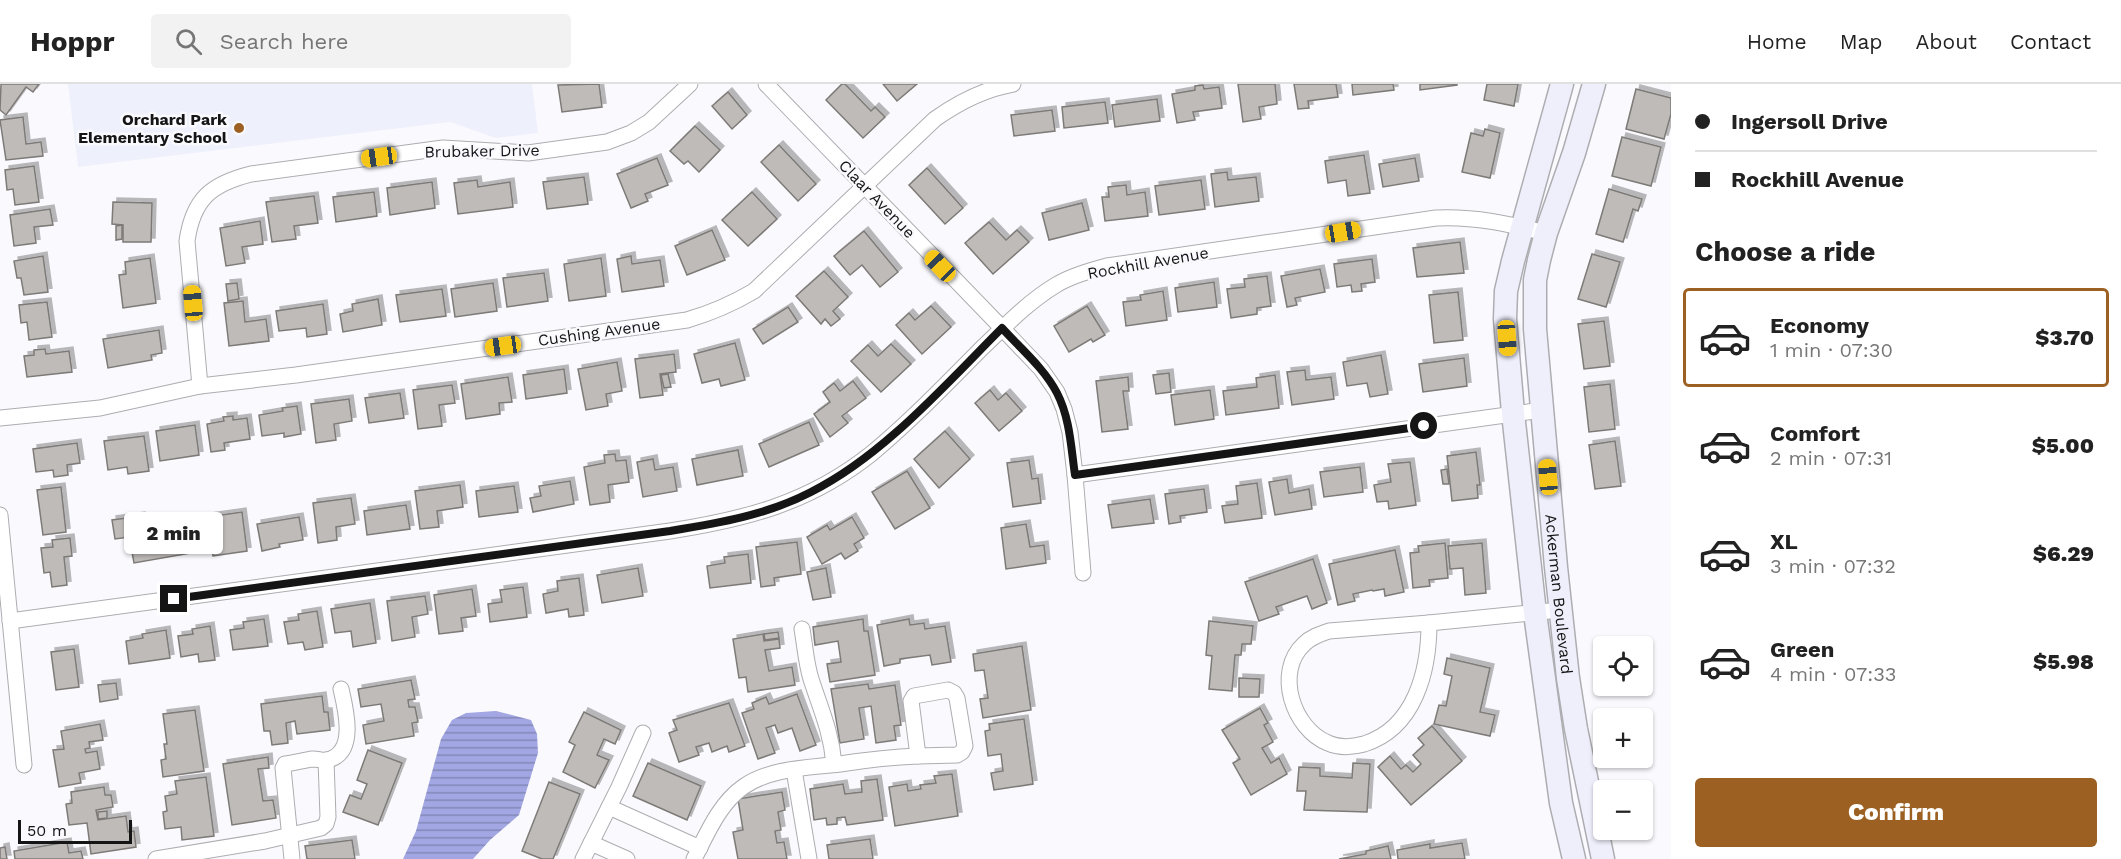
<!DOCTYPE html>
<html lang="en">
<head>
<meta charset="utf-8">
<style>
  :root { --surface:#fff; --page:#f2f2f2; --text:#222; --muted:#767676; --line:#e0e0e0; --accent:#9c6122 }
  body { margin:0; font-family:"Work Sans",sans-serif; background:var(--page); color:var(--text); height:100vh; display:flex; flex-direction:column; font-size:22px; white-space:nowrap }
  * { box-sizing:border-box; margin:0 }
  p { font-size:20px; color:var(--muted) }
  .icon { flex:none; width:33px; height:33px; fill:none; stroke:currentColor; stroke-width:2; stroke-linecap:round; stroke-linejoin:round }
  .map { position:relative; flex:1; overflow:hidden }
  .drawer { display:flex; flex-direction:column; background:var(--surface); width:450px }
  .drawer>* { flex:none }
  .guide { display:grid; align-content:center; height:132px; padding:0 24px; background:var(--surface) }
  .controls { position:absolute; left:1593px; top:552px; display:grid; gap:12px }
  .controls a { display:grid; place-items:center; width:60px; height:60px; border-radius:6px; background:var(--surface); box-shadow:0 2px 4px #0004; font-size:30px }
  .scale { position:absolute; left:18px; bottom:15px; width:114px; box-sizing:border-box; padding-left:6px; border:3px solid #151516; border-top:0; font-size:16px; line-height:21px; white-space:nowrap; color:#151516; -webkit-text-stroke:4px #fafafe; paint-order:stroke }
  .end { position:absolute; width:27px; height:27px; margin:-14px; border:8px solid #151516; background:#fff; box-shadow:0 0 0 3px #fff }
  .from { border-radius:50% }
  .bubble { position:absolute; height:42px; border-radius:6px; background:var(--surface); box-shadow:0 2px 4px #0004; font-size:20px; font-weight:800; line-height:42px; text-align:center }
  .car { position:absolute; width:18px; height:36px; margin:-18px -9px; border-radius:8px; box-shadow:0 0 4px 2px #0007; background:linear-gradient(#f5c518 24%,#345 0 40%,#f5c518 0 76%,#345 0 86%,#f5c518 0) }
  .guide b { display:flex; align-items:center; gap:21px; height:57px; font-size:22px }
  .guide b+b { border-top:2px solid var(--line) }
  .guide i { width:15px; height:15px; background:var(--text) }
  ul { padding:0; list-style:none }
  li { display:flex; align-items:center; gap:18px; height:99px; margin:0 12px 9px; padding:0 12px; border:3px solid transparent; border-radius:6px }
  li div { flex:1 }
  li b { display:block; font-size:22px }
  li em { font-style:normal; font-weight:800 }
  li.on { border-color:var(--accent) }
  li>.icon { width:54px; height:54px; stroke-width:1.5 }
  h2 { padding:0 24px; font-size:27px; line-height:72px }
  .action { display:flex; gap:12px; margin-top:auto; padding:12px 24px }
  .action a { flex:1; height:69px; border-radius:6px; background:var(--accent); color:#fff; font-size:24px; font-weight:800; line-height:69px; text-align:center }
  header { display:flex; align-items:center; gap:36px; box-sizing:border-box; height:84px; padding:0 30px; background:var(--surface); border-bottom:2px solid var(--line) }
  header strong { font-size:28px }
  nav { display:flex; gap:33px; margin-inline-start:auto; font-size:21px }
  .search { width:420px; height:54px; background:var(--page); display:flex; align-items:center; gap:15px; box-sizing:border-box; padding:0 21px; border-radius:6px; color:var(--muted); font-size:22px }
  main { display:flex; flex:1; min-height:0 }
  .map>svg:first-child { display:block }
</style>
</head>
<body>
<header>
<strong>Hoppr</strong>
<div class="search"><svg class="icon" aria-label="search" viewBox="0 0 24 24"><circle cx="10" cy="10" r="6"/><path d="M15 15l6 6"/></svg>Search here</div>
<nav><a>Home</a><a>Map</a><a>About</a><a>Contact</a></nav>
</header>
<main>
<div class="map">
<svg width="1671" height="775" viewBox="0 0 1671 775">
  <defs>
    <pattern id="water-rules" width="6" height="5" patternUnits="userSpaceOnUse" patternTransform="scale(1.5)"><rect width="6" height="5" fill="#a2a7e3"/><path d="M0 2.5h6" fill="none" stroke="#8387b7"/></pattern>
    <filter id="shadow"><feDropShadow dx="4" dy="-4" stdDeviation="0" flood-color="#0004"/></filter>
  </defs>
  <rect width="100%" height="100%" fill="#fafafe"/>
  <path fill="#eef0fb" d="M68 0H532L538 49 496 54 450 38 78 83Z"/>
  <path fill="url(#water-rules)" d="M496 627 531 636 537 650 538 669 519 731 490 756 473 775H403L416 747 441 655 452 636 466 629Z"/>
  <g fill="#bebbb9" stroke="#7d7a77" stroke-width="1.5" filter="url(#shadow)">
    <path d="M1 0H39L33 8 26 3 6 31 0 26Z"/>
    <path d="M599 0 602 23 562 28 558 1Z"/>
    <path d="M842 0H845L871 27 875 23 885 33 863 54 826 16Z"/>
    <path d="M883 0H917L897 17Z"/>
    <path d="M1238 0H1275L1277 20 1259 23 1261 35 1243 38Z"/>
    <path d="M1294 0H1336L1338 13 1308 17 1309 24 1298 25Z"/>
    <path d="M1352 0H1393L1394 6 1353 11Z"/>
    <path d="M1420 0H1457V1L1420 6Z"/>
    <path d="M1487 0H1518L1514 22 1484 16Z"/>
    <path d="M1203 1 1204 5 1219 3 1222 24 1193 28 1195 36 1177 39 1172 10 1195 6V2Z"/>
    <path d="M1636 5 1671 14V30L1664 55 1626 45Z"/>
    <path d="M728 8 747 31 732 45 712 22Z"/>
    <path d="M1157 15 1160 37 1115 43 1112 21Z"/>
    <path d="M1105 18 1108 39 1064 44 1062 23Z"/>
    <path d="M1052 26 1055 47 1014 52 1011 31Z"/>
    <path d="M23 33 26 60 41 58 43 72 6 76 0 36Z"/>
    <path d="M695 42 720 66 699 88 688 77 684 80 670 67Z"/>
    <path d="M1485 45 1500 49 1490 94 1462 88 1471 49 1483 52Z"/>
    <path d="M1622 53 1661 63 1651 102 1612 92Z"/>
    <path d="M779 61 816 100 798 117 761 78Z"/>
    <path d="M1364 71 1370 109 1348 112 1346 96 1328 99 1325 77Z"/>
    <path d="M657 74 668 101 645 110 648 117 631 124 617 90Z"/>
    <path d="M1415 74 1419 97 1383 103 1379 80Z"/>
    <path d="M34 82 39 118 15 121 13 105 7 106 5 86Z"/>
    <path d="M927 84 963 124 945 140 909 101Z"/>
    <path d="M1227 88 1228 96 1256 93 1259 117 1215 123 1211 90Z"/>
    <path d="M584 93 588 120 547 125 543 98Z"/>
    <path d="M477 96 478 103 510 98 513 123 458 130 454 99Z"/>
    <path d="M1201 96 1205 125 1159 131 1155 102Z"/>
    <path d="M432 98 435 124 390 131 387 104Z"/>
    <path d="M1126 101 1127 111 1145 108 1148 132 1105 137 1102 113H1109L1108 103Z"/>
    <path d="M1609 105 1642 115 1638 127 1633 125 1623 158 1596 150Z"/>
    <path d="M374 108 377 132 336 138 333 113Z"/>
    <path d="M752 108 777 135 748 162 722 136Z"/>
    <path d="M314 112 318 139 294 142 296 155 272 158 266 118Z"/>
    <path d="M113 118 152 119 151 158H123V141L112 140Z"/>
    <path d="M1082 119 1089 146 1049 156 1042 129Z"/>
    <path d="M50 125 53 141 34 143 36 159 14 162 10 131Z"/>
    <path d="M260 137 263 160 242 163 245 179 226 182 220 144Z"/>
    <path d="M989 138 1006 156 1017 146 1029 158 993 190 965 159Z"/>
    <path d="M122 141V155L116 156V142Z"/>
    <path d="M712 146 725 176 687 191 675 162Z"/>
    <path d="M864 147 898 188 880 203 862 181 850 191 834 172Z"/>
    <path d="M1460 158 1464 189 1417 193 1413 164Z"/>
    <path d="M1592 170 1620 178 1606 223 1578 215Z"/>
    <path d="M43 172 48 208 24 211 21 194H17L14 177Z"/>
    <path d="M631 172 632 180 660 176 664 202 622 208 617 175Z"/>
    <path d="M150 174 156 219 123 224 119 191 126 190 125 178Z"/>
    <path d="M601 174 606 212 569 217 564 180Z"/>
    <path d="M1372 175 1375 198 1361 200 1362 207 1352 208 1351 201 1337 203 1334 180Z"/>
    <path d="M1320 185 1325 208 1295 214 1297 221 1287 223 1281 192Z"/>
    <path d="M824 187 848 213 833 227 840 235 831 242 825 235 821 240 796 212Z"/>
    <path d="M544 189 548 217 507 223 503 194Z"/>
    <path d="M1267 192 1271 222 1257 224V230L1231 234 1227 205 1245 203 1244 195Z"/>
    <path d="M1214 198 1217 223 1178 228 1175 204Z"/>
    <path d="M237 199 239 215 228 217 226 200Z"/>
    <path d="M493 199 497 227 455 233 451 205Z"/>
    <path d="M442 205 446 232 400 238 396 211Z"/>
    <path d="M1163 207 1167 236 1126 242 1123 218 1141 216 1140 211Z"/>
    <path d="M1458 208 1463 256 1434 259 1429 211Z"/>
    <path d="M378 215 382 241 343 248 340 230 353 227 352 220Z"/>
    <path d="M243 217 245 238 266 235 269 257 229 262 224 219Z"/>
    <path d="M47 218 52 253 29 256 27 238 21 239 19 221Z"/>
    <path d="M323 220 327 250 307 253 306 244 279 247 276 227Z"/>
    <path d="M931 222 951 243 922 270 896 241 909 229 915 236Z"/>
    <path d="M1087 222 1105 251 1093 258 1091 255 1069 268 1054 242Z"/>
    <path d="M788 223 798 238 763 260 753 245Z"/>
    <path d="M1604 237 1610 282 1584 285 1578 240Z"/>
    <path d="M159 246 162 269 151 271 152 276 108 284 103 255Z"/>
    <path d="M735 259 745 296 721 302 719 295 702 299 694 270Z"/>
    <path d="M891 260 911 280 881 308 851 277 868 261 878 272Z"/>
    <path d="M45 265 46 270 69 267 72 288 27 293 24 272 34 271V266Z"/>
    <path d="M674 270 676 288 660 290 663 311 640 314 635 275Z"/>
    <path d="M1381 271 1388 310 1370 313 1367 299 1347 302 1343 278Z"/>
    <path d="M1464 274 1467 302 1423 308 1419 280Z"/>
    <path d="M617 278 622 307 606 310 608 322 586 326 578 285Z"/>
    <path d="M564 285 567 309 526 315 523 291Z"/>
    <path d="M1305 286 1306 296 1331 293 1334 315 1292 321 1287 288Z"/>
    <path d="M1169 289 1171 308 1156 310 1153 291Z"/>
    <path d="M668 290 671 303 664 304 661 291Z"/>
    <path d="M1275 291 1279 324 1226 331 1223 307 1257 303 1256 294Z"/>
    <path d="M508 293 512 318 499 319 500 330 466 335 461 300Z"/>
    <path d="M1128 293 1129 307H1123L1128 345 1102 348 1096 297Z"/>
    <path d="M853 297 866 314 842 332 848 339 830 353 814 330 830 318 823 308 834 299 840 307Z"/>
    <path d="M1610 300 1615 345 1589 348 1584 303Z"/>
    <path d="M452 301 455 319 439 321 442 342 418 345 413 306Z"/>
    <path d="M990 306 998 316 1006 309 1022 327 999 347 975 319Z"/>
    <path d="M1210 306 1214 335 1175 341 1171 311Z"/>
    <path d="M400 309 404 334 369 339 365 314Z"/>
    <path d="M349 315 352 337 334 340 336 356 316 359 311 320Z"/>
    <path d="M297 322 301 350 284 353V349L262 352 259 331 283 327 282 324Z"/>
    <path d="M233 332V336L247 334 250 355 224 359 225 366 211 368 207 340 224 337 223 333Z"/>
    <path d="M809 338 819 361 769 383 759 360Z"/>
    <path d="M195 341 199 371 160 377 156 347Z"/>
    <path d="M945 347 970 375 939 404 914 375Z"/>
    <path d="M144 352 149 387 128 390 127 383 108 386 104 357Z"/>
    <path d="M1615 357 1621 402 1595 405 1589 361Z"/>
    <path d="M77 359 80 379 67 381 68 391 54 393 53 386 36 388 33 365Z"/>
    <path d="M738 366 743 392 697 401 692 375Z"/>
    <path d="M1476 368 1480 401H1477L1478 414 1452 417 1447 372Z"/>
    <path d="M615 370 616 377 626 376 629 398 608 401 610 418 590 421 584 383 605 379 604 371Z"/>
    <path d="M653 375 655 386 673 383 677 407 643 413 637 378Z"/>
    <path d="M1029 376 1032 395 1038 394 1041 419 1013 423 1007 379Z"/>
    <path d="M1410 378 1416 421 1389 425 1388 417 1377 418 1374 401 1391 398 1388 380Z"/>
    <path d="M1360 383 1363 408 1324 413 1320 388Z"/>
    <path d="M1447 385 1449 400H1443L1441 386Z"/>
    <path d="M907 387 930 424 895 445 872 408Z"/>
    <path d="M1287 395 1289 409 1309 405 1312 425 1275 431 1269 398Z"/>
    <path d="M570 397 574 420 533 428 530 414 541 412 539 402Z"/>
    <path d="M1257 399 1262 434 1225 439 1222 422 1238 420 1236 402Z"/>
    <path d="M460 401 463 423 437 427 439 443 420 445 415 407Z"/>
    <path d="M514 402 518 428 479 433 476 407Z"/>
    <path d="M61 403 66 448 43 451 37 406Z"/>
    <path d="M1204 405 1207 428 1180 432 1181 438 1169 440 1165 410Z"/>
    <path d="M351 414 355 440 336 443 337 456 318 459 313 419Z"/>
    <path d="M1150 415 1154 439 1112 444 1108 421Z"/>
    <path d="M406 421 410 445 367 451 364 427Z"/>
    <path d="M242 428 247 467 213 472 208 433Z"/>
    <path d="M141 432 144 451 115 455 112 436Z"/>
    <path d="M299 433 303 456 279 460 280 463 262 467 257 440Z"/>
    <path d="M852 433 864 454 854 460 858 467 845 475 841 469 822 480 807 453 827 441 830 446Z"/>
    <path d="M1026 440 1030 463 1044 461 1046 479 1006 485 1001 444Z"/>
    <path d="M192 441 197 468 134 479 130 457 153 453 152 448Z"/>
    <path d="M70 454 72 472 64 473 67 501 52 503 50 488 44 489 41 464 53 463 52 456Z"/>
    <path d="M797 458 801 490 774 494 775 501 761 503 756 463Z"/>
    <path d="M1445 459 1448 494 1429 496 1430 502 1413 504 1410 469 1419 468 1418 462Z"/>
    <path d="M1482 459 1486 509 1465 511 1463 484 1450 485 1448 462Z"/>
    <path d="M1395 466 1404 508 1385 512 1384 505 1373 507 1372 506 1353 510 1355 517 1338 521 1329 480Z"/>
    <path d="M748 470 751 499 710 504 707 482 725 479 724 473Z"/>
    <path d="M1313 475 1327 519 1312 525 1307 512 1276 523 1279 530 1259 537 1245 498Z"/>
    <path d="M638 484 643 512 602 519 597 491Z"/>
    <path d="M826 484 831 513 813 516 807 488Z"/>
    <path d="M579 494 584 531 569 533 568 525 546 529 543 510 558 507 557 497Z"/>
    <path d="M523 503 527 533 490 538 488 520 502 518 500 506Z"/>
    <path d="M472 505 476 532 461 534 463 547 439 550 434 511Z"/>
    <path d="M425 512 428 530 412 533 415 553 392 557 387 517Z"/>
    <path d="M370 519 376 559 353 563 351 547 335 549 331 525Z"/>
    <path d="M317 527 323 563 305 566 303 558 288 560 284 538 299 536 298 530Z"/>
    <path d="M264 535 268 562 233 566 230 546 244 544 243 538Z"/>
    <path d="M863 535 864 547H868L875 591 830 598 827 580 841 578 838 557 815 561 813 543Z"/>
    <path d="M909 535 910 541 924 539 925 545 945 542 951 578 932 581 930 571 900 575V579L884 582 877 541Z"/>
    <path d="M1209 537 1253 542 1251 560H1242L1241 571H1235L1232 607 1209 605 1212 572 1206 571Z"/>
    <path d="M210 542 215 576 199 578 198 570 181 573 178 552 193 550 192 545Z"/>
    <path d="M166 546 170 574 129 580 126 557 143 554 142 550Z"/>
    <path d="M778 548 779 554 765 556 764 550Z"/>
    <path d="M763 550 764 557 779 555 780 564 765 566 769 587 792 583 795 601 748 608 746 593 739 594 733 555Z"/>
    <path d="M1022 562 1031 626 983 634 980 615 988 614 984 586 975 587 973 570Z"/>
    <path d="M74 565 79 603 56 606 51 568Z"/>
    <path d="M1447 574 1490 584 1480 628 1495 631 1490 652 1434 640 1439 621 1446 622 1452 592 1444 590Z"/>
    <path d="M1239 594 1260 595 1259 613H1239Z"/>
    <path d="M411 596 415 615 408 616 409 623H415L418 638 412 639 414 652 366 660 363 641 384 637 381 620 361 623 358 605Z"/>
    <path d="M116 599 118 615 100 618 98 601Z"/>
    <path d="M868 600 869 605 895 601 901 641 894 642 896 656 876 659 871 622 859 624 864 655 840 659 831 605Z"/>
    <path d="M797 610 816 661 800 667 792 644 778 649 775 641 766 644 775 669 758 675 742 629 754 625 752 619 766 613 769 620Z"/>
    <path d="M322 612 324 628H328L330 646 297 650 295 637 286 639 288 659 272 661 270 647H264L261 620Z"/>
    <path d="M729 619 745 662 729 668 727 662 712 668 709 659 696 663 699 671 679 678 669 649 677 646 673 636Z"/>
    <path d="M1260 624 1268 639 1264 641 1273 658 1262 664 1271 679 1279 674 1287 690 1251 711 1233 679 1240 675 1222 646Z"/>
    <path d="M195 626 204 687 163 693 161 676 166 675 164 660H167L163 630Z"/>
    <path d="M584 628 621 646 615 660 604 655 597 671 609 676 595 704 563 688 575 661 569 658Z"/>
    <path d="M1024 635 1033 700 994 706 991 689 1003 687 1001 670 988 672 985 647 990 646 989 640Z"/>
    <path d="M100 640 103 656 89 658 90 664 85 665 86 669 97 667 100 685 79 689 81 699 59 703 53 666 64 665 61 647Z"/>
    <path d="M1432 642 1462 677 1411 721 1378 683 1390 672 1401 685 1406 681 1413 688 1421 680 1413 671 1424 661 1418 654Z"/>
    <path d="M368 666 402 679 378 741 343 728 350 711 361 715 367 700 357 696Z"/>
    <path d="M268 673 269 684 258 685 263 717 273 716 276 734 232 741 223 680Z"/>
    <path d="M648 679 701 702 687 736 633 712Z"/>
    <path d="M1353 679 1370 680 1367 728 1304 726 1306 707H1297L1299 683 1320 684V692L1352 694Z"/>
    <path d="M952 690 958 732 895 742 889 703 907 700 908 707 921 705 920 701 936 699 934 692Z"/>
    <path d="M206 693 214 752 182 756 181 743 165 745 163 728 167 727 165 712 177 710 175 697Z"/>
    <path d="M877 695 883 736 847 741 845 733 837 734V740L827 741 826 734 814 736 810 705 843 700 845 710 862 708 861 697Z"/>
    <path d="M549 698 580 710 553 775H542L522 767Z"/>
    <path d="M104 703 105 711H111L113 723 96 726 98 736 126 732 128 748 134 747 136 763 91 770 87 739 69 741 66 720 72 719 71 708Z"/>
    <path d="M782 708 785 726 778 728 781 746 775 747 777 759 784 758 787 775H738L733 748 743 746 738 715Z"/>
    <path d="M107 727V734L98 735V728Z"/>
    <path d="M870 755 873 775H829L827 761Z"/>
    <path d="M352 756 355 775H307L305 762Z"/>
    <path d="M67 758 69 769 81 767 83 775H15L14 767Z"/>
    <path d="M1462 759 1465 775H1398L1397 766 1430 760V764Z"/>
    <path d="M1388 762 1391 775H1339L1366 770V767Z"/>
    <path d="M5 763 7 775H0V764Z"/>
  </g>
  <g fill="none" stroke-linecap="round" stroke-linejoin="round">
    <g stroke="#adadb1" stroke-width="17">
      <g id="street">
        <path d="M766 0 1002 244 1041 285 1057 308 1064 325 1070 348 1075 391 1083 489"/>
        <path d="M200 302 187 157C193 115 211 100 251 90L443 64 528 69 607 58 631 49 649 38 690 0"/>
        <path d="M0 334 100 324 200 302 296 291 687 236C711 229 732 220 754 207L935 35C959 18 984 5 1013 0"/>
        <path d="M1075 391 1542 326"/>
        <path d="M0 431 24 681"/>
        <path d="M10 537 670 447C747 435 809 419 871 370 911 337 947 299 983 263 1006 241 1028 218 1056 201 1071 192 1089 187 1107 182L1436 134C1474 132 1509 140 1546 149"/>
        <path d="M1429 539C1429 587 1415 644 1364 660 1353 663 1339 664 1328 659 1293 645 1274 588 1304 560 1311 553 1320 550 1329 547Z"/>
        <path d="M1429 539 1560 526"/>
        <path d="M802 545C805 562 806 579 811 595 821 626 831 647 834 680"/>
        <path d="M948 606 954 609 957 614 965 662 962 668 957 671 918 672 911 617 914 612Z"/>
        <path d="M794 686 809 775"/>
        <path d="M609 723 700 764"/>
        <path d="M591 759 627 775"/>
        <path d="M156 775 265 757 321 744 326 740 328 733 326 676"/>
        <path d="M292 775 283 684 285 680C294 679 304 676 313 675 318 675 323 677 327 676 357 670 346 626 341 605"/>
        <path d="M583 775 619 703 643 649"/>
        <path d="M694 775C707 750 719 720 743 703 770 684 807 684 840 680 866 676 891 673 918 672"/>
      </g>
    </g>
    <g stroke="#adadb1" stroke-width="25">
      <g id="secondary">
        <path d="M1562 0 1513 177 1506 207 1505 235 1513 329 1535 529 1561 719 1574 775"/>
        <path id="s1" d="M1594 0 1574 69 1546 149 1539 176 1535 196V245L1556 483 1568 594 1576 645 1603 775"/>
      </g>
    </g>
    <use href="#street" stroke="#fff" stroke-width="15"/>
    <use href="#secondary" stroke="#eeeffb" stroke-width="22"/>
  </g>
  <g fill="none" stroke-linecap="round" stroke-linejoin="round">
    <path stroke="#151516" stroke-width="8" d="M174 515 670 447C719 439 767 431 811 408 883 372 945 301 1002 244 1021 265 1044 284 1057 309 1070 334 1071 364 1075 391L1424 342"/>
  </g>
  <circle fill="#9c6122" stroke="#fafafe" stroke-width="2" cx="239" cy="44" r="6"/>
  <g text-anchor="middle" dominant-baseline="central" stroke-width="5" stroke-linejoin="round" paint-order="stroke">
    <g font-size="16" font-weight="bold" fill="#151516" stroke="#fafafe" text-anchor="end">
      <text x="227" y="35">Orchard Park<tspan x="227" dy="18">Elementary School</tspan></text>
    </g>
    <g font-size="16" fill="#151516" stroke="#fafafe">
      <text transform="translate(482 67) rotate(-1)">Brubaker Drive</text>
      <text transform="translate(877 115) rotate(46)">Claar Avenue</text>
      <text transform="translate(1148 179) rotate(-10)">Rockhill Avenue</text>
      <text transform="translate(599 248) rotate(-8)">Cushing Avenue</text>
      <text stroke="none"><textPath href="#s1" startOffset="520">Ackerman Boulevard</textPath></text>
    </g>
  </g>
</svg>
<div class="controls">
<a><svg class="icon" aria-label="locate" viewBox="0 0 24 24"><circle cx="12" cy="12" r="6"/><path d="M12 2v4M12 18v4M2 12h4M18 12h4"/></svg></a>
<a>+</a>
<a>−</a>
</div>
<div class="scale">50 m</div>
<i class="end from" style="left:1424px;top:342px"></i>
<i class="end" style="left:174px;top:515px"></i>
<div class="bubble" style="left:124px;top:428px;width:99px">2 min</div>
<i class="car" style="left:379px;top:73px;rotate:262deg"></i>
<i class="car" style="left:1343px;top:148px;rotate:81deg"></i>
<i class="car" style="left:940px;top:182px;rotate:316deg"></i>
<i class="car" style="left:193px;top:219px;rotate:355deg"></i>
<i class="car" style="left:1507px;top:254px;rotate:176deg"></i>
<i class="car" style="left:503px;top:262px;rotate:262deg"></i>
<i class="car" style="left:1548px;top:393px;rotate:355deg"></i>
</div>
<section class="drawer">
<div class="guide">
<b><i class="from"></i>Ingersoll Drive</b>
<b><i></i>Rockhill Avenue</b>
</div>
<h2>Choose a ride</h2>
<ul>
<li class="on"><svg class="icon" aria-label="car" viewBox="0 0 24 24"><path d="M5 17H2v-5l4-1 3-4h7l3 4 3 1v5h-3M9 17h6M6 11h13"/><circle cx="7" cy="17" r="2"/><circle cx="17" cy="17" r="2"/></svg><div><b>Economy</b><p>1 min · 07:30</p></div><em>$3.70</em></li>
<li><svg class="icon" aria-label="car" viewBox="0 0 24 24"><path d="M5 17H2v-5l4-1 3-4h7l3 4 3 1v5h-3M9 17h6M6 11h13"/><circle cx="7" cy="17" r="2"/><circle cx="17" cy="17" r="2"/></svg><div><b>Comfort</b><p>2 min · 07:31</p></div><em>$5.00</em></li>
<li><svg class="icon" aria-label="car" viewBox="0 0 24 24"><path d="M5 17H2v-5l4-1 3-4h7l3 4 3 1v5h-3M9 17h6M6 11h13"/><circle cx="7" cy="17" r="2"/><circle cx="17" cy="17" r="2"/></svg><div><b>XL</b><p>3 min · 07:32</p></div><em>$6.29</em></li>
<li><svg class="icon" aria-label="car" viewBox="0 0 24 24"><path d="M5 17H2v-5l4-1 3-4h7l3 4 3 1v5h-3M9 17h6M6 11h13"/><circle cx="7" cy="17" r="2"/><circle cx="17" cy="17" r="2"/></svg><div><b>Green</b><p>4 min · 07:33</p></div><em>$5.98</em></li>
</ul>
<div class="action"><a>Confirm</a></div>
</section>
</main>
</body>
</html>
